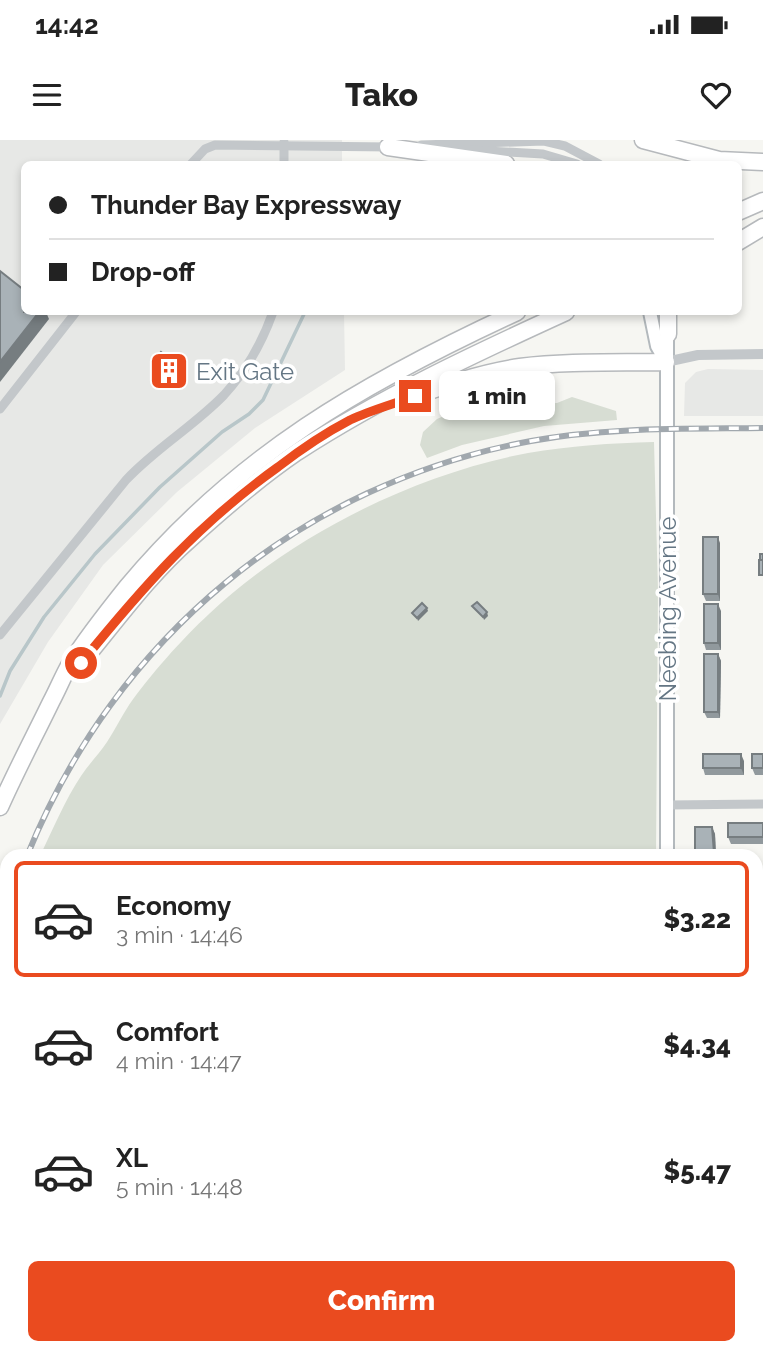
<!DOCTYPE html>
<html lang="en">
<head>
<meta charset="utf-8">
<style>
  :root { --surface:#fff; --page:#f6f6f6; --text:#222; --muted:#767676; --line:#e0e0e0; --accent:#ea4b1f }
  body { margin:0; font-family:Raleway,sans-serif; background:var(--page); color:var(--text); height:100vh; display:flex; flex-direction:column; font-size:26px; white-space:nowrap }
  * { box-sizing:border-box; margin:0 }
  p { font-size:23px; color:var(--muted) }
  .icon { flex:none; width:38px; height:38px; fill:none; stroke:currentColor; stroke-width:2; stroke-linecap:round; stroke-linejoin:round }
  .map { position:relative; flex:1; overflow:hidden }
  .panel { position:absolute; left:0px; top:709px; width:763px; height:506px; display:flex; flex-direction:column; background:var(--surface); border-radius:21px 21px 0 0; box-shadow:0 4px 10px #0003 }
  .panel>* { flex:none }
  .banner { position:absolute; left:21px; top:21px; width:721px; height:154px; border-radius:10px; box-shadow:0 4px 10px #0003; display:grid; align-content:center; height:154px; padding:0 28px; background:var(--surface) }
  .end { position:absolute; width:32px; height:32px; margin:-16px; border:9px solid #ea4b1f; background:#fff; box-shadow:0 0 0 4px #fff }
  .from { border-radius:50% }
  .bubble { position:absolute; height:49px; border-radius:10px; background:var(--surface); box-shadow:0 4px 10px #0003; font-size:23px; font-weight:800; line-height:49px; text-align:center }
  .banner b { display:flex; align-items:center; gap:24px; height:66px; font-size:26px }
  .banner b+b { border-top:2px solid var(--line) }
  .banner i { width:18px; height:18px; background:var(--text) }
  ul { padding:12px 0 0; list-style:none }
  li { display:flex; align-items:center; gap:21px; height:116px; margin:0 14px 10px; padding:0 14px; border:4px solid transparent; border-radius:10px }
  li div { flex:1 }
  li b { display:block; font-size:26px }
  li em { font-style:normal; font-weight:800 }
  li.active { border-color:var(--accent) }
  li>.icon { width:63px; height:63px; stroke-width:1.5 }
  .button { display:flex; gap:14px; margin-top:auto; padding:14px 28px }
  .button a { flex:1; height:80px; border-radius:10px; background:var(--accent); color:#fff; font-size:28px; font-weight:800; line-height:80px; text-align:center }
  .status { display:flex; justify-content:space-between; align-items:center; height:49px; padding:0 35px; background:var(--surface); direction:ltr }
  .status svg { height:19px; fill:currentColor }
  header { display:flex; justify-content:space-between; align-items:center; height:91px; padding:0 28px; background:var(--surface); font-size:32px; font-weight:800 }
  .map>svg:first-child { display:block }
</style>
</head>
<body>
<div class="status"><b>14:42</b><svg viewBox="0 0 49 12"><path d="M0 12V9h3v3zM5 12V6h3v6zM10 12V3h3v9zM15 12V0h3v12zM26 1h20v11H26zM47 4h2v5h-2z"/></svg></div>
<header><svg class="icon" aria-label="menu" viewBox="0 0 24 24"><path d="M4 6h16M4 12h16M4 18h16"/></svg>Tako<svg class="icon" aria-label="heart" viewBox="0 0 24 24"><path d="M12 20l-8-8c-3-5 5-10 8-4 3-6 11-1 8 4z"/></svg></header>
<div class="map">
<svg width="763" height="1214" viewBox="0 0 763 1214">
  <rect width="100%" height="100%" fill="#f6f6f2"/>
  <g fill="#e7e8e6">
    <path d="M0 0H342V24H24V172H344L345 230 255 288 177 352 103 425 48 502 0 584Z"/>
    <path d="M708 229 763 230V276H684L685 243 696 232Z"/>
  </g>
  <g fill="#d7ddd3">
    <path d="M572 257 616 271 617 280 544 286 462 305 427 318 420 305 423 292 437 279 458 270 482 269 502 271 526 264 557 263Z"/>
    <path d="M654 302 658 450 656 716H40C53 689 65 660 81 636 89 624 99 614 107 602 115 590 121 577 129 565 149 536 183 498 209 474 293 395 415 334 528 313 570 306 611 303 654 302Z"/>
    <path d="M7 814V1208H588V1214L222 1211 221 1214H0V848Z"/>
  </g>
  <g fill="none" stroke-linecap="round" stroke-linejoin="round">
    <path stroke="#b8c6c9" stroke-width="3.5" d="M0 556 10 531 44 477 95 414 160 347 222 292 249 274 263 260 305 172"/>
    <g stroke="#b3b9bd" stroke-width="16">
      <g id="secondary">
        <path d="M650 172 657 206 666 222"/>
        <path d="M667 188V716"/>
        <path d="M669 1208V1214"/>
      </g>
    </g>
    <g stroke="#b6b9bc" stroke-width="19">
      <g id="trunk">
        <path d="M643 0 719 20 763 22"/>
        <path d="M388 7 506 24"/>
        <path d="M738 72 763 61"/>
        <path d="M738 102 763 87"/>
        <path d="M668 194V172"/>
        <path d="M401 261C440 247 479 233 520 227 568 221 618 223 666 222"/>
        <path d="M81 523C116 481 149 435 190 399 224 368 259 338 297 312 382 257 474 214 566 172"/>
        <path d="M0 667C16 631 34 597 51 562 58 549 63 536 70 524 87 497 107 472 127 447 237 315 363 243 517 172"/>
      </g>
    </g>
    <g stroke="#c3c7ca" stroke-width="9">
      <path d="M284 2V24"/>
      <path d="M421 5 544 1 565 6 599 24"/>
      <path d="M451 9 543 14 577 24"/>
      <path d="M191 24 205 9 215 5 391 7"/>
      <path d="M0 269 76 172"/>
      <path d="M0 495 126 340C156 308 194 286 224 255 247 230 262 203 273 172"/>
      <path d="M667 665 763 664"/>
      <path d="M756 1032H763"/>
    </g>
    <path stroke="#c3c7ca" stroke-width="10" d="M666 222 698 215 763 214"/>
    <use href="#secondary" stroke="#fff" stroke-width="12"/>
    <use href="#trunk" stroke="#fff" stroke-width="16"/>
    <g stroke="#a1a8ae" stroke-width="6">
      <g id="rail">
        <path d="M27 716C115 498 300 344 531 301 607 287 686 289 763 288"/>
        <path d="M0 805 7 777"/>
      </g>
    </g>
    <use href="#rail" stroke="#fff" stroke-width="3.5" stroke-dasharray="10" stroke-linecap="butt"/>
  </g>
  <g fill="#91999d">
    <path d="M153 222 179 226 182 233 174 243 156 229Z"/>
    <path d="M720 403V461H706L703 454Z"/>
    <path d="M721 471V510H706L704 503Z"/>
    <path d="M718 514 721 521 720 578H707L704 572Z"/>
    <path d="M763 614V635H755L752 628Z"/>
    <path d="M744 621V635H705L703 628Z"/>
    <path d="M763 683V704H731L728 697Z"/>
    <path d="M712 687 715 694 716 716H695V714Z"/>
    <path d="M756 983 763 984V1006H756Z"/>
    <path d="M756 1055H763V1076L758 1075 756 1069Z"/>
  </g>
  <g fill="#767d80">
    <path d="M39 172H46L49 179 0 242V222Z"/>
    <path d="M179 226 182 233 174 243 171 236Z"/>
    <path d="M718 397 720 403V461L718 454Z"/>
    <path d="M718 464 721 471V510L718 503Z"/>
    <path d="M427 468 428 471 418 481 417 478Z"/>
    <path d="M487 472 488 476 484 480 483 477Z"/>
    <path d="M718 514 721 521 720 578 718 572Z"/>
    <path d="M741 614 744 621V635L741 628Z"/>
    <path d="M712 687 715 694 716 716 714 713Z"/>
  </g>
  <g fill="#a9b2b7" stroke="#767d80" stroke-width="2">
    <path d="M0 131 24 150V172H39L0 222Z"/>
    <path d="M161 212 179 226 171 236 153 222Z"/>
    <rect x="703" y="397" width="15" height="57"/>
    <rect x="760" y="414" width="3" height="6"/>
    <rect x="759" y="420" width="4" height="15"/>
    <path d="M477 462 487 472 483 477 472 466Z"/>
    <path d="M422 463 427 468 417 478 412 473Z"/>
    <rect x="704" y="464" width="14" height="39"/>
    <rect x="704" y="514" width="14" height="58"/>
    <rect x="703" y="614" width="38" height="14"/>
    <rect x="752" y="614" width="11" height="14"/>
    <rect x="728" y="683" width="35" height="14"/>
    <path d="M695 687H712L714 713 695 714Z"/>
    <path d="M756 983 763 984V1000L756 999Z"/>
    <path d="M756 1055H763V1074L762 1068H756Z"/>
    <rect x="708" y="1208" width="18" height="6"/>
  </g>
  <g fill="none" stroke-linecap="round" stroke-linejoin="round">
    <path stroke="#ea4b1f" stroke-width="9" d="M81 523C142 448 198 384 278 327 300 310 325 293 350 280 371 270 394 264 415 256"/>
  </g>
  <defs>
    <g id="building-square" transform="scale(2.0125)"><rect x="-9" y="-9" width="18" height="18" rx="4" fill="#ea4b1f" stroke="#fff"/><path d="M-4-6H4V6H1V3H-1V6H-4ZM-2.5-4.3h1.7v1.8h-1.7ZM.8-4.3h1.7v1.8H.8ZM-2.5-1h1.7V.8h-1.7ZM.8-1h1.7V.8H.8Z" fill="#fff"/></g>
  </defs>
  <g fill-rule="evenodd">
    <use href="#building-square" x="169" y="231"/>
  </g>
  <g text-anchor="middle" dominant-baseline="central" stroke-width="7" stroke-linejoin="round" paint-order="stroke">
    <g font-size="24" fill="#647684" stroke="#fff" text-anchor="start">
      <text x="196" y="231">Exit Gate</text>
    </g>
    <g font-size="24" fill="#647684" stroke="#fff">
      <text transform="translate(667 469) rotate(-90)">Neebing Avenue</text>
    </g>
  </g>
</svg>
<i class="end from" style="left:81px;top:523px"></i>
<i class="end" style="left:415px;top:256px"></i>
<div class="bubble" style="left:439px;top:231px;width:116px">1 min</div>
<div class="banner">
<b><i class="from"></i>Thunder Bay Expressway</b>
<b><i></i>Drop-off</b>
</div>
<section class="panel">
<ul>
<li class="active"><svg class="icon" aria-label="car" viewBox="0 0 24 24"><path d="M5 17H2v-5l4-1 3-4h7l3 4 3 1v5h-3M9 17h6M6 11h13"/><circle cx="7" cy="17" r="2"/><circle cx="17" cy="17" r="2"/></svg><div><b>Economy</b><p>3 min · 14:46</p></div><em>$3.22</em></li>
<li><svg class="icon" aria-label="car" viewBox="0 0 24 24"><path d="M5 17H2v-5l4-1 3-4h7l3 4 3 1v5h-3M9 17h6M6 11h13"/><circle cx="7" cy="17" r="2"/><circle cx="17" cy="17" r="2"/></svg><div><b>Comfort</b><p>4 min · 14:47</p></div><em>$4.34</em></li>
<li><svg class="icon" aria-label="car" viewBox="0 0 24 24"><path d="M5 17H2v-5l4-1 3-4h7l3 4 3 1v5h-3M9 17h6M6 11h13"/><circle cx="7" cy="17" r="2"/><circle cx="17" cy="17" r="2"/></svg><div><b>XL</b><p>5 min · 14:48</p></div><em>$5.47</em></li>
</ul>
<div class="button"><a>Confirm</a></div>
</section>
</div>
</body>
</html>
